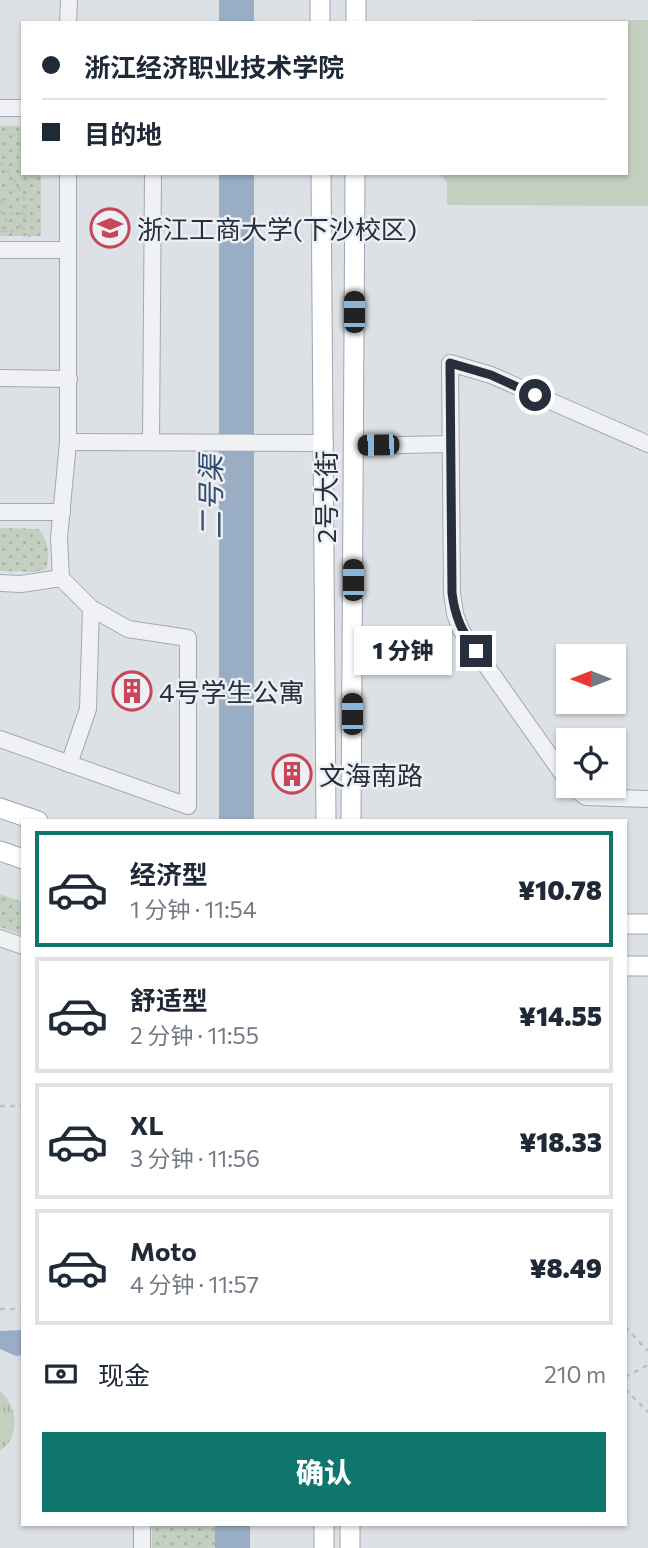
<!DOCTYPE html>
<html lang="zh">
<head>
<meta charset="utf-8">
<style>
  :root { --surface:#fff; --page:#f2f2f3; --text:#1f2937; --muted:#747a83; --line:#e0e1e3; --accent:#0f766e }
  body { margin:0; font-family:Commissioner,"Noto Sans SC",sans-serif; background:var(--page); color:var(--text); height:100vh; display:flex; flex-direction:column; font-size:26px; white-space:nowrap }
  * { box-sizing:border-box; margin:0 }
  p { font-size:23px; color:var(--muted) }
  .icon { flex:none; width:38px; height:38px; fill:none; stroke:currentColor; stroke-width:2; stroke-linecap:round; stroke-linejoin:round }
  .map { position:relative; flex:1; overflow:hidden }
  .panel { position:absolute; left:21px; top:819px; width:606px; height:707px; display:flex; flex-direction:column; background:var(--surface); border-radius:0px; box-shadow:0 2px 5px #0004 }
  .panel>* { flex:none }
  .guide { position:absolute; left:21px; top:21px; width:607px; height:154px; border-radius:0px; box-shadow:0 2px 5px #0004; display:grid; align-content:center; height:154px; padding:0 21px; background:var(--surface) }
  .needle { width:46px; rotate:270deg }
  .fabs { position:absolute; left:556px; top:644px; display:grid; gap:14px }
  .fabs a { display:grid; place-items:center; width:70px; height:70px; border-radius:0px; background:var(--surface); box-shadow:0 2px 5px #0004; font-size:35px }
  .end { position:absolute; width:32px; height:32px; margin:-16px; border:9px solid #272f3c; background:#fff; box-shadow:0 0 0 4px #fff }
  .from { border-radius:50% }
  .bubble { position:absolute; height:49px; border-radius:0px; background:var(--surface); box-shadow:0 2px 5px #0004; font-size:23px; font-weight:800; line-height:49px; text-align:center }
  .car { position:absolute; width:21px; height:42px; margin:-21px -10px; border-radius:9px; box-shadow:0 0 5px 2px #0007; background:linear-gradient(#222 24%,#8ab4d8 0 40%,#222 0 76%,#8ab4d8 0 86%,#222 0) }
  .guide b { display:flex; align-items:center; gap:24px; height:66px; font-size:26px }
  .guide b+b { border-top:2px solid var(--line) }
  .guide i { width:18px; height:18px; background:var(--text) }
  ul { padding:12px 0 0; list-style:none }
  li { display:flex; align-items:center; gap:21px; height:116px; margin:0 14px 10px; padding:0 7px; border:4px solid var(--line); border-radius:0px }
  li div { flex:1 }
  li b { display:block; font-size:26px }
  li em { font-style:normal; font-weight:800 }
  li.current { border-color:var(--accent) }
  li>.icon { width:63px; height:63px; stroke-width:1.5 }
  .pay { display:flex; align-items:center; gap:18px; height:77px; padding:0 21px; font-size:26px }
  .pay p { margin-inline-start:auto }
  .primary-button { display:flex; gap:14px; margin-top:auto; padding:14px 21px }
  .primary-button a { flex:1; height:80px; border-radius:0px; background:var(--accent); color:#fff; font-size:28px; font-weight:800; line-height:80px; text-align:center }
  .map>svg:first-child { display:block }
</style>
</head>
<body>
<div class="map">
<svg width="648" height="1548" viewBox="0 0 648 1548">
  <defs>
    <pattern id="grass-dots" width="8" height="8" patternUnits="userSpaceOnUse" patternTransform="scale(1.75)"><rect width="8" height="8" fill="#c3d0bf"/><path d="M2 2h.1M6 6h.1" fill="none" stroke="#a8b3a5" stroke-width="1.8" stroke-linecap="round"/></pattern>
    <pattern id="park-tufts" width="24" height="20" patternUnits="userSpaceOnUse" patternTransform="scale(1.75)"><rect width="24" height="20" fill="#c3d0bf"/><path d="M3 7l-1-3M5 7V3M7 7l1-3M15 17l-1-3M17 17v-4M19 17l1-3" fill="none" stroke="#a8b3a5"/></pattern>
  </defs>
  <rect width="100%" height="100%" fill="#dde1e6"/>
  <g fill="url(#grass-dots)">
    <path d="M0 126H23V173H41V236H0Z"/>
    <path d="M0 528 39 529C48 543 51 552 46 569L35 572 0 571Z"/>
    <path d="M0 894 23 902V935L0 927Z"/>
    <rect x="152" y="1524" width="63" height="24"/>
  </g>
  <path fill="url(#park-tufts)" d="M0 1391C18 1407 21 1436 0 1451Z"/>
  <path fill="#c3d0bf" d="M474 20H648V206L447 205V183L440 173H626V23H474Z"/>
  <g fill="#99aec5">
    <rect x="219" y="0" width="35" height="23"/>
    <rect x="219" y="173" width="35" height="648"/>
    <path d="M23 1330V1355L16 1356 0 1349V1331Z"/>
    <rect x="215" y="1524" width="35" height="24"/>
  </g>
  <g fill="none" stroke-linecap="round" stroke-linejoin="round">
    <g stroke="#a3a8b0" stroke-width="18">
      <g id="minor">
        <path d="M68 23 69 0"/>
        <path d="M0 108H23"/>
        <path d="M0 250H68"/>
        <path d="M0 378 69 379"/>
        <path d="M68 442 325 443"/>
        <path d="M151 442 153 173"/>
        <path d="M354 446 450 444"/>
        <path d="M0 512H62"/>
        <path d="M0 583 21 584 61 578"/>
        <path d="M0 739 188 806V638L128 629 91 608 61 578 59 538 68 442V173"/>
        <path d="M69 764 88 709 91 608"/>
        <path d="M569 783 461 630 455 614 452 593 450 363 491 375 648 444"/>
        <path d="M571 786 586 797 648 799"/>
        <path d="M0 938 23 946"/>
        <path d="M142 1548V1524"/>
      </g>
    </g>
    <g stroke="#9da5b1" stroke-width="21">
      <g id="major">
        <path d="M320 0V23"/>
        <path d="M356 23V0"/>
        <path d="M321 173 326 821"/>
        <path d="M0 808 38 821"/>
        <path d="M351 821 355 173"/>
        <path d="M0 851 23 859"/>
        <path d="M625 924H648"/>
        <path d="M625 966H648"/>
        <path d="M324 1548V1524"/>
        <path d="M350 1548V1524"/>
      </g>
    </g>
    <g stroke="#bcbfc5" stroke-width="2.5" stroke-dasharray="5 5" stroke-linecap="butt">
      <path d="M0 163C16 180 40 211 15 231H0"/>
      <path d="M0 200 2 204 0 210"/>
      <path d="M0 211 6 214 26 213"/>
      <path d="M21 226 30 237"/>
      <path d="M6 232V214"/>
      <path d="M0 1106H23"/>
      <path d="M0 1309H23"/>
      <path d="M625 1327 648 1351"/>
      <path d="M625 1377 648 1365"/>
      <path d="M625 1389 648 1412"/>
    </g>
    <use href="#minor" stroke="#f0f1f5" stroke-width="16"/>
    <use href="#major" stroke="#fff" stroke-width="19"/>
  </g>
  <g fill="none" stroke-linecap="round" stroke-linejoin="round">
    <path stroke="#272f3c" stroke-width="9" d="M476 651C462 632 455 617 452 593L450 363 491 375 535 395"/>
  </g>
  <defs>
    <g id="university-ring" transform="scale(2.0125)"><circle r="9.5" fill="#eceff4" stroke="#c74657" stroke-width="1.5"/><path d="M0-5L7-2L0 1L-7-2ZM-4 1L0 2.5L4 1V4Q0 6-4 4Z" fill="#c74657"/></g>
    <g id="building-ring" transform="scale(2.0125)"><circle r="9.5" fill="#eceff4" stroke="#c74657" stroke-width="1.5"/><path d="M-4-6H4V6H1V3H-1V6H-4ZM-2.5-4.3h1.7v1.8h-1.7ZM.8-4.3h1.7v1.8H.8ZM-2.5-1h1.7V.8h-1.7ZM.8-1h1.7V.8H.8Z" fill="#c74657"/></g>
  </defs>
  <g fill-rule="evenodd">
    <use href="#university-ring" x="110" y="228"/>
    <use href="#building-ring" x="132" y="691"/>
    <use href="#building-ring" x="292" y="774"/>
  </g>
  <g text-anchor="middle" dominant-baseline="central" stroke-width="5" stroke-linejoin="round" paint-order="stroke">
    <g font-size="26" fill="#272f3c" stroke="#eceff4" text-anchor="start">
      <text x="137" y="228">浙江工商大学(下沙校区)</text>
      <text x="159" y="691">4号学生公寓</text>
      <text x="319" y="774">文海南路</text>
    </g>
    <g font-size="26" fill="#272f3c" stroke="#eceff4">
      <text transform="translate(325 497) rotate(-90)">2号大街</text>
    </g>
    <g font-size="28" font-style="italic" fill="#334d6e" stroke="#eceff4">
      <text transform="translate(210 497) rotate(-90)">二号渠</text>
    </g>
  </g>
</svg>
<div class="fabs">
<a><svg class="needle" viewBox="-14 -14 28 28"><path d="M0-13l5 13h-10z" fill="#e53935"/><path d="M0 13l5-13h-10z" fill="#747a83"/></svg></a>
<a><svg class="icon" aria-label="locate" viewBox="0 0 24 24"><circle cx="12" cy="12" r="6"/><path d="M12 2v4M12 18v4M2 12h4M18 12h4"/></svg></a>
</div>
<i class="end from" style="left:535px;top:395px"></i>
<i class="end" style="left:476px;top:651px"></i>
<div class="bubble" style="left:354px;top:626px;width:98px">1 分钟</div>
<i class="car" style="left:354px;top:312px;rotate:0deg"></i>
<i class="car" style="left:378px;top:445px;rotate:269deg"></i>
<i class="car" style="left:353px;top:580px;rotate:0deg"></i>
<i class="car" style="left:352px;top:714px;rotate:0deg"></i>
<div class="guide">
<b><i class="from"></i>浙江经济职业技术学院</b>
<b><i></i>目的地</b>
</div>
<section class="panel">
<ul>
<li class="current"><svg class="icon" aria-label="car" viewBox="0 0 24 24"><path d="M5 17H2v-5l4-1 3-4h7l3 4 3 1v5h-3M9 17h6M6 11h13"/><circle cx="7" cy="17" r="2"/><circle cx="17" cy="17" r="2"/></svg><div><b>经济型</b><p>1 分钟 · 11:54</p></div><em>¥10.78</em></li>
<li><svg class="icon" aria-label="car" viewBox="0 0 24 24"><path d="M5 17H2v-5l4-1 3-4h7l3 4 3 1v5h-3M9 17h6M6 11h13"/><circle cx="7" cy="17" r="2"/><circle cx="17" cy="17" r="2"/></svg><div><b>舒适型</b><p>2 分钟 · 11:55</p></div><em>¥14.55</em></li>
<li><svg class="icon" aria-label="car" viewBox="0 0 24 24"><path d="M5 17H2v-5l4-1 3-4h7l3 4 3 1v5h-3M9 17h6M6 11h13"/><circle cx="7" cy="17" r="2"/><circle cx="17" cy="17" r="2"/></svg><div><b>XL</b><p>3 分钟 · 11:56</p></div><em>¥18.33</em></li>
<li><svg class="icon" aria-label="car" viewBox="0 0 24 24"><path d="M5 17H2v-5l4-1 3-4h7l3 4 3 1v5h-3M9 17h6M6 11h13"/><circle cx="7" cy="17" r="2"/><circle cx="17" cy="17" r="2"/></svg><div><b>Moto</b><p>4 分钟 · 11:57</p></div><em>¥8.49</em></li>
</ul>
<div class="pay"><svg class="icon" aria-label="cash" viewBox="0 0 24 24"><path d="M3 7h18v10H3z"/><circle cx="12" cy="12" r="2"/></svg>现金<p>210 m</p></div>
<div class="primary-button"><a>确认</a></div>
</section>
</div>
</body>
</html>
